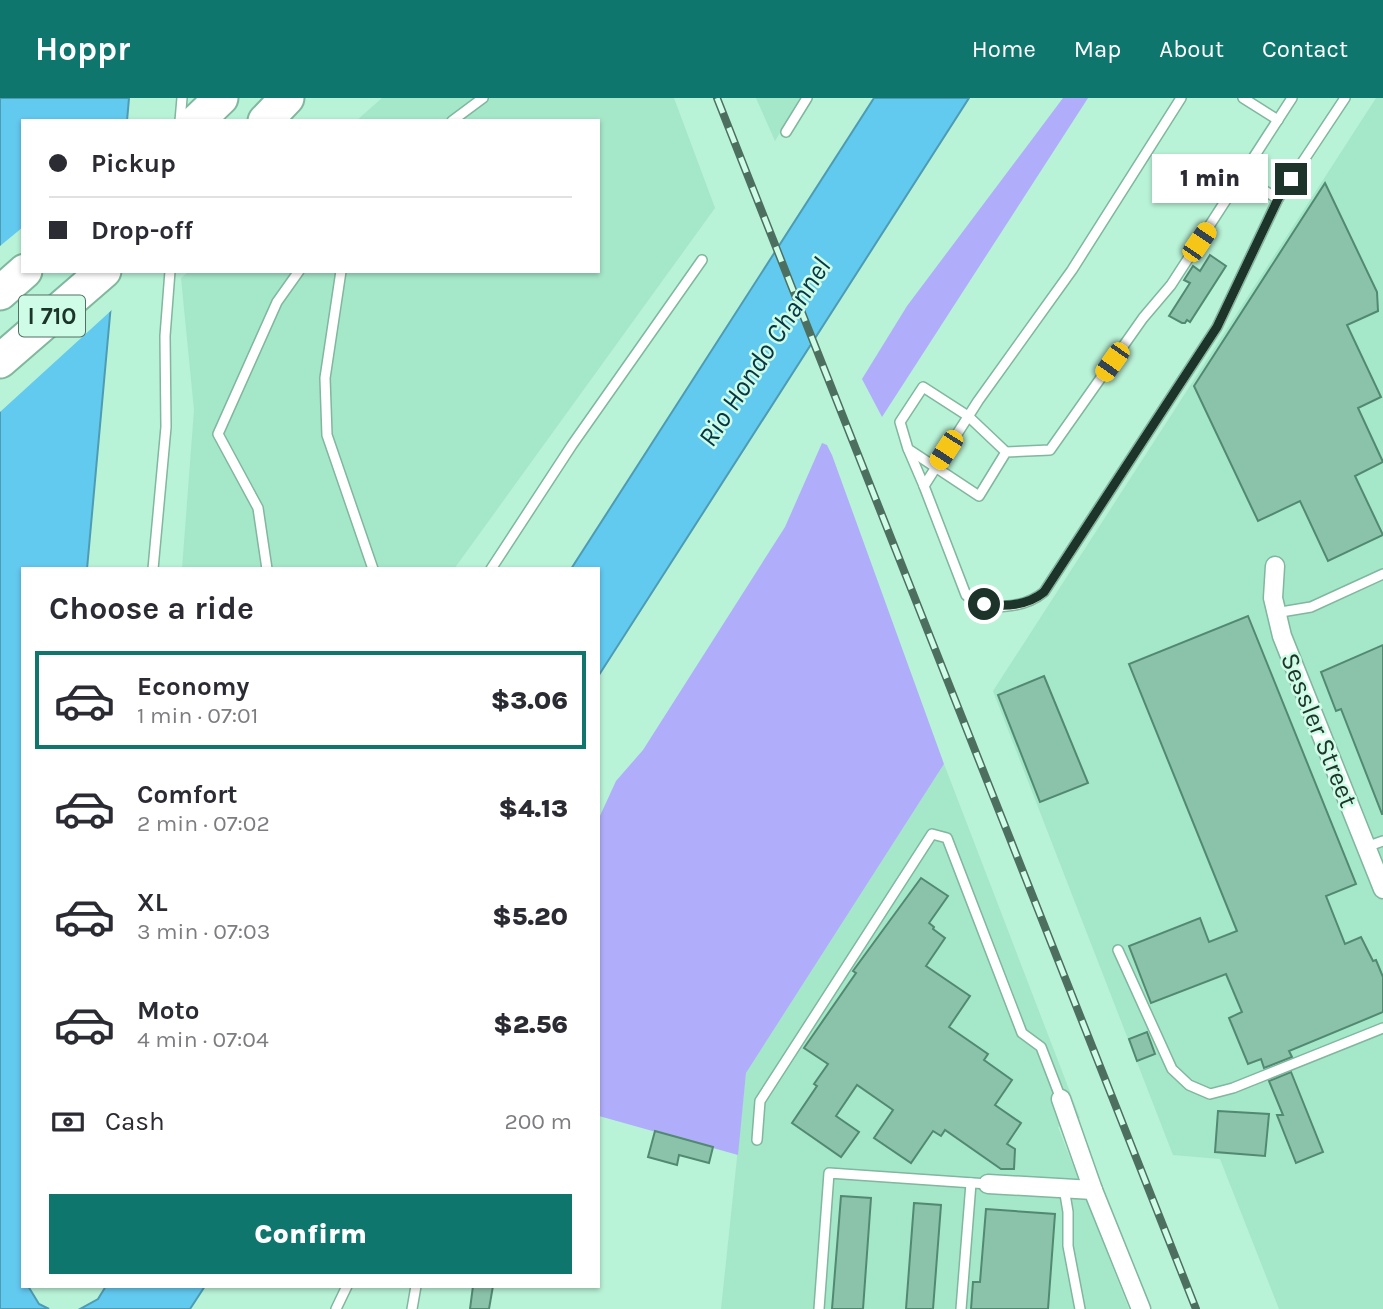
<!DOCTYPE html>
<html lang="en">
<head>
<meta charset="utf-8">
<style>
  :root { --surface:#fff; --page:#f7f7f7; --text:#2b2b33; --muted:#7c7c81; --line:#e1e1e2; --accent:#0f766e }
  body { margin:0; font-family:Karla,sans-serif; background:var(--page); color:var(--text); height:100vh; display:flex; flex-direction:column; font-size:26px; white-space:nowrap }
  * { box-sizing:border-box; margin:0 }
  p { font-size:23px; color:var(--muted) }
  .icon { flex:none; width:38px; height:38px; fill:none; stroke:currentColor; stroke-width:2; stroke-linecap:round; stroke-linejoin:round }
  .map { position:relative; flex:1; overflow:hidden }
  .drawer { position:absolute; left:21px; top:469px; width:579px; height:721px; display:flex; flex-direction:column; background:var(--surface); border-radius:0px; box-shadow:0 2px 5px #0004 }
  .drawer>* { flex:none }
  .top-card { position:absolute; left:21px; top:21px; width:579px; height:154px; border-radius:0px; box-shadow:0 2px 5px #0004; display:grid; align-content:center; height:154px; padding:0 28px; background:var(--surface) }
  .end { position:absolute; width:32px; height:32px; margin:-16px; border:9px solid #1d342a; background:#fff; box-shadow:0 0 0 4px #fff }
  .from { border-radius:50% }
  .bubble { position:absolute; height:49px; border-radius:0px; background:var(--surface); box-shadow:0 2px 5px #0004; font-size:23px; font-weight:800; line-height:49px; text-align:center }
  .car { position:absolute; width:21px; height:42px; margin:-21px -10px; border-radius:9px; box-shadow:0 0 5px 2px #0007; background:linear-gradient(#f5c518 24%,#345 0 40%,#f5c518 0 76%,#345 0 86%,#f5c518 0) }
  .top-card b { display:flex; align-items:center; gap:24px; height:66px; font-size:26px }
  .top-card b+b { border-top:2px solid var(--line) }
  .top-card i { width:18px; height:18px; background:var(--text) }
  ul { padding:0; list-style:none }
  li { display:flex; align-items:center; gap:21px; height:98px; margin:0 14px 10px; padding:0 14px; border:4px solid transparent; border-radius:0px }
  li div { flex:1 }
  li b { display:block; font-size:26px }
  li em { font-style:normal; font-weight:800 }
  li.current { border-color:var(--accent) }
  li>.icon { width:63px; height:63px; stroke-width:1.5 }
  h2 { padding:0 28px; font-size:32px; line-height:84px }
  .pay { display:flex; align-items:center; gap:18px; height:77px; padding:0 28px; font-size:26px }
  .pay p { margin-inline-start:auto }
  .button { display:flex; gap:14px; margin-top:auto; padding:14px 28px }
  .button a { flex:1; height:80px; border-radius:0px; background:var(--accent); color:#fff; font-size:28px; font-weight:800; line-height:80px; text-align:center }
  header { display:flex; align-items:center; gap:42px; box-sizing:border-box; height:98px; padding:0 35px; background:var(--accent); color:#fff }
  header strong { font-size:33px }
  nav { display:flex; gap:38px; margin-inline-start:auto; font-size:24px }
  .map>svg:first-child { display:block }
</style>
</head>
<body>
<header>
<strong>Hoppr</strong>
<nav><a>Home</a><a>Map</a><a>About</a><a>Contact</a></nav>
</header>
<div class="map">
<svg width="1383" height="1211" viewBox="0 0 1383 1211">
  <rect width="100%" height="100%" fill="#b8f2d7"/>
  <g fill="#a5e7c9">
    <path d="M382 0H674L715 110 454 471H182L194 312 181 180 189 173H598V23H356Z"/>
    <path d="M756 0H801L775 43Z"/>
    <path d="M1376 0H1383V1211H1279L1220 1061 1173 1057 993 593Z"/>
    <path d="M944 666 1080 1020 1058 1029 1129 1211H721L746 975Z"/>
  </g>
  <g fill="#b0aefa">
    <path d="M1063 0H1088L882 319 862 281 907 208Z"/>
    <path d="M822 345 827 347 832 357 944 666 746 975 738 1057 599 1018V720L616 683 643 652 785 429Z"/>
  </g>
  <g fill="#62c9ef" stroke="#4d9cb4" stroke-width="2">
    <path d="M0 0H129L127 23H23V173H114L87 471H23V1188H28L39 1206 49 1211H0Z"/>
    <path d="M874 0H969L599 577 598 471H571Z"/>
    <path d="M106 1188H205L190 1211H80L98 1201Z"/>
  </g>
  <path fill="#b8f2d7" d="M23 129V173H117L114 210 0 314V148Z"/>
  <g fill="#8bc3aa" stroke="#528971" stroke-width="2">
    <path d="M1325 85 1377 194 1378 213 1347 227 1381 299 1358 310 1383 364 1355 378 1383 437 1328 463 1300 403 1258 423 1194 288Z"/>
    <path d="M1210 157 1226 168 1190 224 1187 222 1185 225H1182L1169 218 1190 185 1184 182 1193 168 1200 173Z"/>
    <path d="M1248 518 1356 786 1326 798 1345 846 1361 839 1373 863 1376 862 1383 879V914L1289 953 1292 959 1264 970 1261 961 1248 966 1229 920 1242 914 1226 876 1151 905 1129 848 1200 820 1209 844 1237 833 1129 566Z"/>
    <path d="M1383 547V716H1382L1341 611 1336 613 1321 574Z"/>
    <path d="M1044 578 1088 685 1040 704 998 597Z"/>
    <path d="M921 780 948 798 929 825 934 829 933 831 945 840 926 868 970 898 949 929 988 956 984 962 1012 982 995 1007 1021 1025 1007 1046 1015 1051 1014 1071H1001L945 1032 941 1038 933 1033 911 1065 874 1040 893 1012 857 987 836 1018 859 1034 841 1059 792 1025 817 988 814 986 828 966 804 950 856 875 853 873Z"/>
    <path d="M1147 934 1155 956 1137 963 1129 941Z"/>
    <path d="M1291 974 1323 1054 1296 1065 1277 1017H1283L1269 983Z"/>
    <path d="M1218 1013 1269 1016 1265 1058 1215 1054Z"/>
    <path d="M655 1033 713 1049 709 1065 679 1057 677 1067 648 1059Z"/>
    <path d="M841 1098 871 1100 863 1211H832Z"/>
    <path d="M914 1105 941 1107 933 1211H906Z"/>
    <path d="M986 1111 1055 1116 1048 1211H971L973 1184H980Z"/>
    <path d="M473 1188H493L489 1211H470Z"/>
  </g>
  <g fill="none" stroke-linecap="round" stroke-linejoin="round">
    <g stroke="#80b79e" stroke-width="12">
      <g id="service">
        <path d="M1181 0 1072 172 978 303 924 388 966 497C986 515 1025 510 1044 494L1217 229 1278 101 1345 0"/>
        <path d="M1243 0 1278 22"/>
        <path d="M180 23 182 0"/>
        <path d="M452 23 483 0"/>
        <path d="M786 34 807 0"/>
        <path d="M1243 79 1278 101"/>
        <path d="M341 173 325 280 327 337 373 471"/>
        <path d="M909 353 924 388"/>
        <path d="M1006 354 979 398 908 351 900 324 923 289 968 318 1006 354 1050 352 1143 220 1171 187 1292 0"/>
        <path d="M153 471 166 329 165 238 170 173"/>
        <path d="M267 471 258 410 218 336 277 204 299 173"/>
        <path d="M491 471 572 347 702 162"/>
        <path d="M1275 515 1311 509 1383 476"/>
        <path d="M1366 749 1383 743"/>
        <path d="M1118 852 1172 971 1189 987 1210 996 1233 990 1383 930"/>
        <path d="M757 1042 760 1003 932 736 947 740 1022 935 1041 949 1061 1001"/>
        <path d="M1064 1090 1068 1114V1148L1080 1211"/>
        <path d="M336 1211 347 1188"/>
        <path d="M412 1211 416 1188"/>
        <path d="M819 1211 829 1075 988 1086"/>
        <path d="M961 1211 971 1085"/>
      </g>
    </g>
    <g stroke="#80b79e" stroke-width="21">
      <g id="minor">
        <path d="M1275 468 1273 500 1282 538 1383 791"/>
        <path d="M988 1086 1093 1092 1061 1001"/>
        <path d="M1093 1092 1141 1211"/>
      </g>
    </g>
    <g stroke="#80b79e" stroke-width="37">
      <g id="motorway">
        <path d="M197 23 221 0"/>
        <path d="M265 23 287 0"/>
        <path d="M0 195 25 173"/>
        <path d="M0 263 104 173"/>
      </g>
    </g>
    <use href="#service" stroke="#fff" stroke-width="9"/>
    <use href="#minor" stroke="#fff" stroke-width="18"/>
    <use href="#motorway" stroke="#fff" stroke-width="33"/>
    <g stroke="#4d6f60" stroke-width="8">
      <path id="rail" d="M717 0 1196 1211"/>
    </g>
    <use href="#rail" stroke="#cffce7" stroke-width="5" stroke-dasharray="16" stroke-linecap="butt"/>
  </g>
  <g fill="none" stroke-linecap="round" stroke-linejoin="round">
    <path stroke="#1d342a" stroke-width="9" d="M984 506C1005 509 1027 508 1044 494L1217 229 1278 101 1291 81"/>
  </g>
  <g text-anchor="middle" dominant-baseline="central" stroke-width="5" stroke-linejoin="round" paint-order="stroke">
    <rect fill="#cffce7" stroke="#527063" stroke-width="2" x="19" y="197.5" width="66" height="41" rx="5"/>
    <g font-size="24" font-weight="bold" fill="#1d342a">
      <text x="52" y="218">I 710</text>
    </g>
    <g font-size="26" fill="#1d342a" stroke="#cffce7">
      <text transform="translate(1319 632) rotate(68)">Sessler Street</text>
    </g>
    <g font-size="28" font-style="italic" fill="#053646" stroke="#cffce7">
      <text transform="translate(764 254) rotate(-57)">Rio Hondo Channel</text>
    </g>
  </g>
</svg>
<i class="end from" style="left:984px;top:506px"></i>
<i class="end" style="left:1291px;top:81px"></i>
<div class="bubble" style="left:1152px;top:56px;width:116px">1 min</div>
<i class="car" style="left:1199px;top:144px;rotate:34deg"></i>
<i class="car" style="left:1112px;top:264px;rotate:215deg"></i>
<i class="car" style="left:946px;top:352px;rotate:213deg"></i>
<div class="top-card">
<b><i class="from"></i>Pickup</b>
<b><i></i>Drop-off</b>
</div>
<section class="drawer">
<h2>Choose a ride</h2>
<ul>
<li class="current"><svg class="icon" aria-label="car" viewBox="0 0 24 24"><path d="M5 17H2v-5l4-1 3-4h7l3 4 3 1v5h-3M9 17h6M6 11h13"/><circle cx="7" cy="17" r="2"/><circle cx="17" cy="17" r="2"/></svg><div><b>Economy</b><p>1 min · 07:01</p></div><em>$3.06</em></li>
<li><svg class="icon" aria-label="car" viewBox="0 0 24 24"><path d="M5 17H2v-5l4-1 3-4h7l3 4 3 1v5h-3M9 17h6M6 11h13"/><circle cx="7" cy="17" r="2"/><circle cx="17" cy="17" r="2"/></svg><div><b>Comfort</b><p>2 min · 07:02</p></div><em>$4.13</em></li>
<li><svg class="icon" aria-label="car" viewBox="0 0 24 24"><path d="M5 17H2v-5l4-1 3-4h7l3 4 3 1v5h-3M9 17h6M6 11h13"/><circle cx="7" cy="17" r="2"/><circle cx="17" cy="17" r="2"/></svg><div><b>XL</b><p>3 min · 07:03</p></div><em>$5.20</em></li>
<li><svg class="icon" aria-label="car" viewBox="0 0 24 24"><path d="M5 17H2v-5l4-1 3-4h7l3 4 3 1v5h-3M9 17h6M6 11h13"/><circle cx="7" cy="17" r="2"/><circle cx="17" cy="17" r="2"/></svg><div><b>Moto</b><p>4 min · 07:04</p></div><em>$2.56</em></li>
</ul>
<div class="pay"><svg class="icon" aria-label="cash" viewBox="0 0 24 24"><path d="M3 7h18v10H3z"/><circle cx="12" cy="12" r="2"/></svg>Cash<p>200 m</p></div>
<div class="button"><a>Confirm</a></div>
</section>
</div>
</body>
</html>
